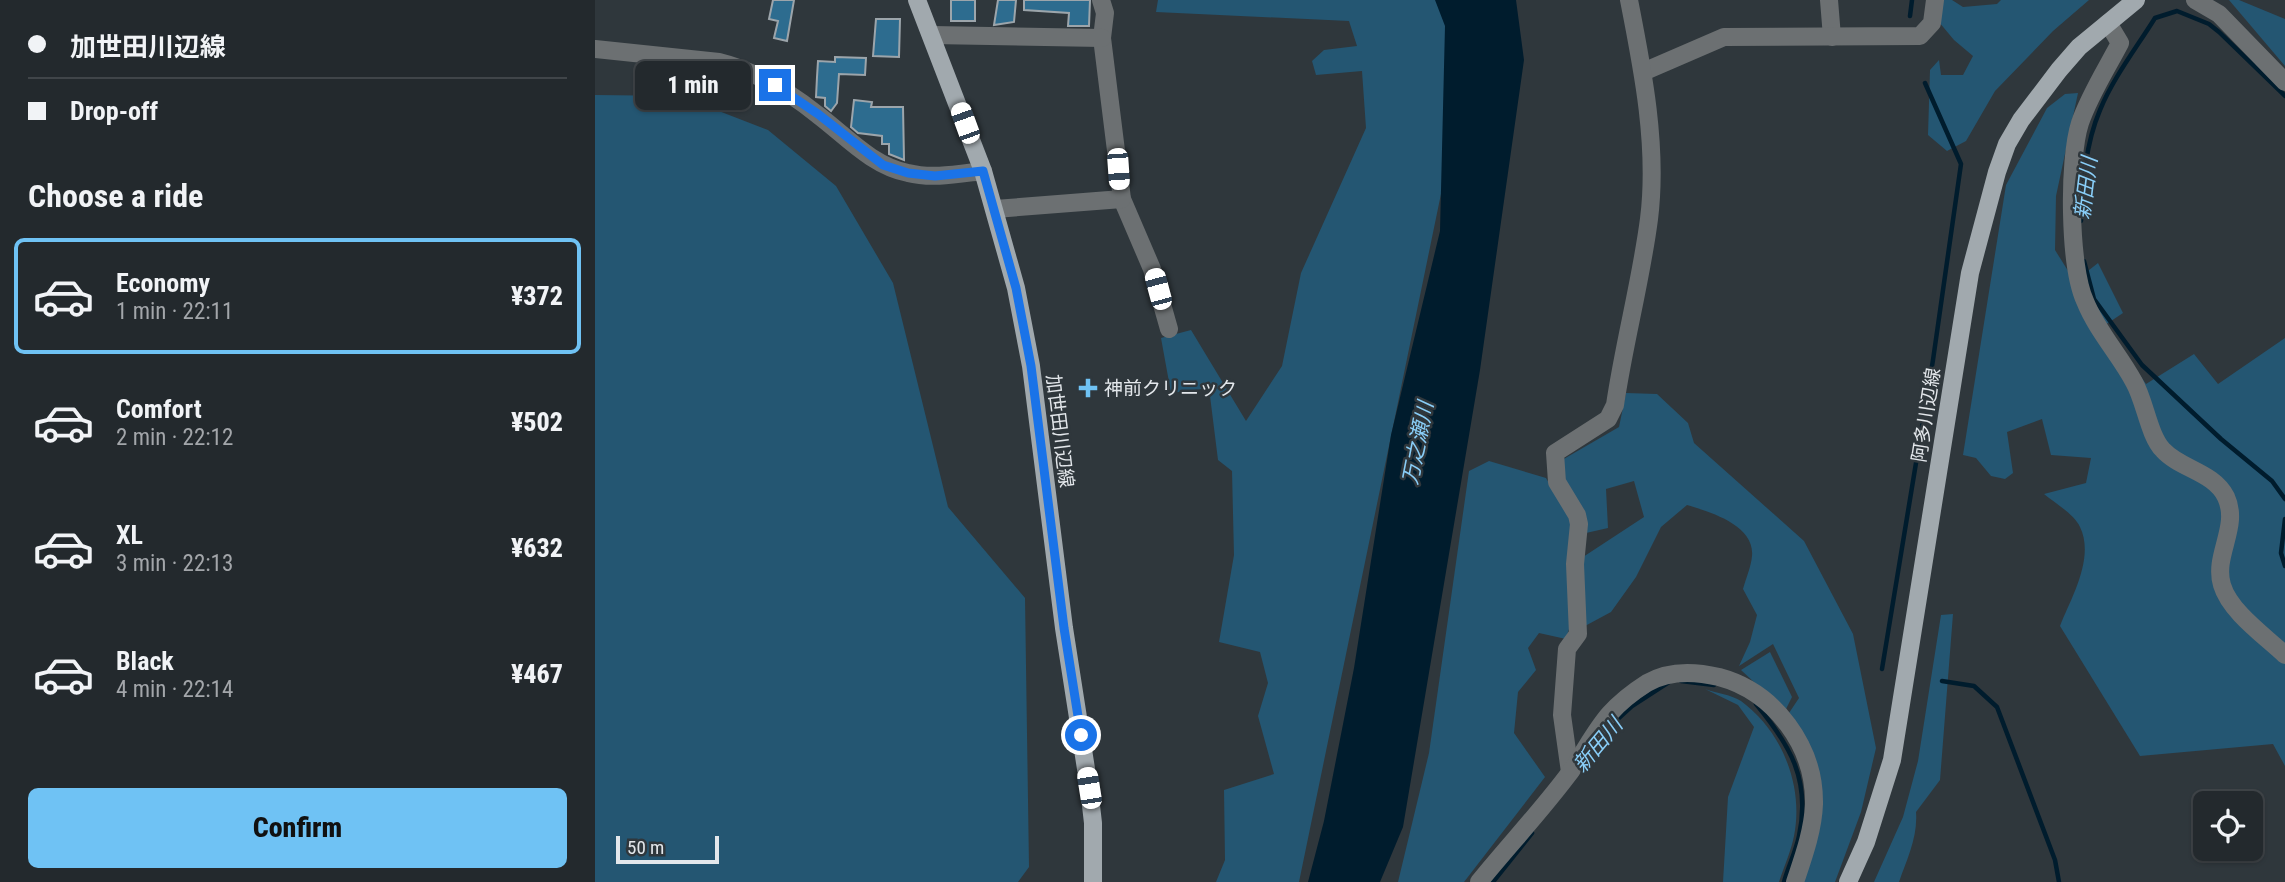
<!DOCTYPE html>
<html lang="en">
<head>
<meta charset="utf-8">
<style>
  :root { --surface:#23292d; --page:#2f3539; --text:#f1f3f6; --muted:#a3a6aa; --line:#404549; --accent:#6fc2f4 }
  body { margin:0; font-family:"Roboto Condensed","Noto Sans JP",sans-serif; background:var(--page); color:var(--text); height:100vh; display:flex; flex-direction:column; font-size:26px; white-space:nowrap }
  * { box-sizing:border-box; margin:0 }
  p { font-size:23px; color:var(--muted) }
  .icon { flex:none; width:38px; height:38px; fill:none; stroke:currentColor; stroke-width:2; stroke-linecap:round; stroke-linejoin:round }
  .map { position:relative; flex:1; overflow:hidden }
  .sheet { display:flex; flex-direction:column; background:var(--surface); width:595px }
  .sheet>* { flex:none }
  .hud { display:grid; align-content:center; height:154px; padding:0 28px; background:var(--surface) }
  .fabs { position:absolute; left:1598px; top:791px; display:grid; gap:14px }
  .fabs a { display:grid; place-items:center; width:70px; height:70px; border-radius:10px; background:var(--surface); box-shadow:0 2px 5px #0004,0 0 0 2px var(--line); font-size:35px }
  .scale { position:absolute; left:21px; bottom:18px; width:103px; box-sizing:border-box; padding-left:7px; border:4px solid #e3e7eb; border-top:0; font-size:19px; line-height:24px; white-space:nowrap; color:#e3e7eb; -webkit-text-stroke:5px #2f373c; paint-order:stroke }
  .end { position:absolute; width:32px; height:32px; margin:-16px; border:9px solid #1a73e8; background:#fff; box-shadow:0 0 0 4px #fff }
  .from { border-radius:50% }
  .bubble { position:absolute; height:49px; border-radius:10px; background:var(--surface); box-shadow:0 2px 5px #0004,0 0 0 2px var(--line); font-size:23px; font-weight:800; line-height:49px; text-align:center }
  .car { position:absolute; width:21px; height:42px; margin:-21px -10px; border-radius:9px; box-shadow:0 0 5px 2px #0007; background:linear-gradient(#fff 24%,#345 0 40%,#fff 0 76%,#345 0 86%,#fff 0) }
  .hud b { display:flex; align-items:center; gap:24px; height:66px; font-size:26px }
  .hud b+b { border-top:2px solid var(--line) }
  .hud i { width:18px; height:18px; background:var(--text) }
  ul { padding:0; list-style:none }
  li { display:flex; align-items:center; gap:21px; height:116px; margin:0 14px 10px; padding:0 14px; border:4px solid transparent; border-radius:10px }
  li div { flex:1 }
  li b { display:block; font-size:26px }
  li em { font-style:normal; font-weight:800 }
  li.on { border-color:var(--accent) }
  li>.icon { width:63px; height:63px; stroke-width:1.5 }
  h2 { padding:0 28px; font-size:32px; line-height:84px }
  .cta { display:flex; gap:14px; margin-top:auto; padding:14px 28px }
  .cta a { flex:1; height:80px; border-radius:10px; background:var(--accent); color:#111; font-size:28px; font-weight:800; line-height:80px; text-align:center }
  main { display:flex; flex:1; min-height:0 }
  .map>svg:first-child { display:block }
</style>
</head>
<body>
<main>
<section class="sheet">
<div class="hud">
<b><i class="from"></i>加世田川辺線</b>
<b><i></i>Drop-off</b>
</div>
<h2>Choose a ride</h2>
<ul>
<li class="on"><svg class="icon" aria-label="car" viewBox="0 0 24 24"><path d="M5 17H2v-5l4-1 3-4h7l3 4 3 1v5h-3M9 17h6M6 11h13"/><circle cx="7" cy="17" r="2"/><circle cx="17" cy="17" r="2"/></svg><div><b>Economy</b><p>1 min · 22:11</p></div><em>¥372</em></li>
<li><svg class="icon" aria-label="car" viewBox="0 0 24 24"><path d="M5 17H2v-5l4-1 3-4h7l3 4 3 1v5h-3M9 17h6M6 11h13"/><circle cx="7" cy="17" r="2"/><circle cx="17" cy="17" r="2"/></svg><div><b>Comfort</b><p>2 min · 22:12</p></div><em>¥502</em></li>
<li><svg class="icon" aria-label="car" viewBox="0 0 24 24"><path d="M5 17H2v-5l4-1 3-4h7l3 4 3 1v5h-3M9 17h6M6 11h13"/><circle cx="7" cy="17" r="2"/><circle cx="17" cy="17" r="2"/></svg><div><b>XL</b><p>3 min · 22:13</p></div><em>¥632</em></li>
<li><svg class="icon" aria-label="car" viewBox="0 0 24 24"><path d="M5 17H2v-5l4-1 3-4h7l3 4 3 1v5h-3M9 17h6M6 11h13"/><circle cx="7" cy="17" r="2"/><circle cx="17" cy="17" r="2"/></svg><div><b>Black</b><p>4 min · 22:14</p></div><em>¥467</em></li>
</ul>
<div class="cta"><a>Confirm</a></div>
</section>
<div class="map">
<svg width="1690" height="882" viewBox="0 0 1690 882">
  <rect width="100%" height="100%" fill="#2f373c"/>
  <g fill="#245672">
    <path d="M563 0H876L879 34 704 882H621L630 860 629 790 679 774 663 716 673 683 665 652 624 642 639 555 637 471 623 460 614 388 576 393 566 338 596 330 651 421 687 366 706 273 771 128 767 71 721 75 717 61 729 50 762 46 754 21 561 12Z"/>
    <path d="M1346 0H1357L1368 7 1402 4 1406 0H1494L1458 31 1400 91 1371 141 1352 151 1333 135 1335 70 1344 60 1346 75H1368L1378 56 1359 40 1344 22Z"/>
    <path d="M1634 0H1644L1690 19V66Z"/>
    <path d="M1483 93 1461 196 1460 250 1475 274H1489L1503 263 1528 313 1510 325 1551 384 1599 354 1623 384 1690 338V766L1678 744 1545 756 1465 626C1476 598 1500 558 1485 527 1480 515 1460 503 1449 494L1491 483 1496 458 1456 455 1447 419 1412 432 1418 473 1410 479 1396 476 1381 458 1368 455 1411 185 1452 108 1470 94Z"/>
    <path d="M0 95 85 96 173 130 241 186 298 283 353 507 430 598 434 867 423 882H0Z"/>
    <path d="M1031 393 1062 394 1093 423 1099 443 1209 541 1258 634 1281 748 1266 812 1240 882H1208C1222 840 1234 804 1220 760 1215 744 1203 728 1194 713L1204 698 1178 644 1144 666 1155 642 1162 615 1148 589C1151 578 1156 567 1157 556 1160 525 1115 512 1092 505L1066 527 1041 577 1016 612 990 626 988 557 1049 517 1039 481 1011 489 1013 528 991 533 967 477V460L1024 427Z"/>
    <path d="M894 461 951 478 978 525 974 629 971 639 944 633 933 648 941 670 923 692 919 733 950 777 869 882H803L834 753 874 471Z"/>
    <path d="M1358 614 1345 780 1321 812C1323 837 1312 859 1304 882H1279L1308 817 1323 761 1346 615Z"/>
    <path d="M1175 652 1197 697 1190 711 1146 670Z"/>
    <path d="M1110 689C1121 693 1137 695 1146 701 1187 731 1209 786 1199 836 1196 851 1189 867 1184 882H1128L1133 797 1159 727 1143 705Z"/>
  </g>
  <path fill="#001c2d" d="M840 0H921L929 60 885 370 808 827 785 882H713L729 821 759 668 796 435 845 231 850 26Z"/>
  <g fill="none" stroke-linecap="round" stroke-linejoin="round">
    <g stroke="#001c2d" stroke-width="4.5">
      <path d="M1315 16 1317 0"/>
      <path d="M1486 221C1488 184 1490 145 1505 110 1518 78 1542 47 1560 18L1582 11 1614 24 1624 32 1690 96"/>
      <path d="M1489 261 1499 299 1547 365 1626 439 1677 481 1690 499"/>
      <path d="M1690 519 1686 553 1690 566"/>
      <path d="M1287 669 1338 360 1366 164 1330 83"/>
      <path d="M1086 681 1119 685"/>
      <path d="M1347 681 1379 686 1402 707 1460 860 1464 882"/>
      <path d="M1161 704C1195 745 1216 780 1204 836 1201 851 1193 867 1189 882"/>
      <path d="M1014 727 1037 706 1074 682"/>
      <path d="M898 882 937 833"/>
    </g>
  </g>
  <g fill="#2d6c8f" stroke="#9ca5ab" stroke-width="2">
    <path d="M178 0H199L192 41 179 38 183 21 174 19Z"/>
    <rect x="356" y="0" width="24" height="21"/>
    <path d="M403 0H421L419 22 399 25Z"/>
    <path d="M429 0H495L494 26H473L474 13 429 10Z"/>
    <path d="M281 19H305L304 57 278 56Z"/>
    <path d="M240 57 271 58 270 75 244 74 242 103 236 111 230 106V98L221 97 222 77 223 61 240 62Z"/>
    <path d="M259 100 277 102 276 107H308L309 160 294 154V144H287V136L263 133 256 127Z"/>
  </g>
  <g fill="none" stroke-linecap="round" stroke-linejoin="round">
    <g stroke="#6c7072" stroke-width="18">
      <path d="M506 0 510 13 507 38 527 199 557 269 574 329"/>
      <path d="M1234 0 1237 37"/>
      <path d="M1600 0 1624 14 1690 82"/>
      <path d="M1513 23 1525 43C1512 68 1494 96 1485 123 1473 160 1474 266 1490 301 1502 331 1524 354 1539 382 1550 401 1554 436 1568 450 1585 469 1619 472 1631 497 1645 527 1618 555 1627 585 1635 612 1670 636 1690 655"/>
      <path d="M337 35 507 38"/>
      <path d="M0 49 124 62C161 71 193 91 223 115 251 136 277 166 313 173 337 179 363 174 388 171"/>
      <path d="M1048 72 1129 37 1325 36 1337 23 1340 0"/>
      <path d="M400 209 527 199"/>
      <path d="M975 772 967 715 972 649 983 634 980 564 984 524 982 515 962 482 960 453 1013 419 1020 405C1029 343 1046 281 1054 219 1063 147 1048 71 1034 0"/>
      <path d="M884 882C914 845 948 809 976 771 1003 731 1008 711 1052 683 1074 670 1099 671 1124 677 1180 692 1220 747 1219 804 1218 831 1208 858 1200 882"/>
    </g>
    <g stroke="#a1a9ae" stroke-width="18">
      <path d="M322 0 388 171 421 288 436 366 469 628 494 788 498 823V882"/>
      <path d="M1253 882 1271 842 1297 760 1375 273 1402 172 1412 144 1426 120 1464 70 1484 47 1541 0"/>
    </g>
  </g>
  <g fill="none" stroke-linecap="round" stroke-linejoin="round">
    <path stroke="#1a73e8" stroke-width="9" d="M180 85 223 114 288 165 313 173 340 176 388 171 421 288 436 366 469 628 486 735"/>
  </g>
  <path fill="#6fc2f4" stroke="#2f373c" stroke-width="2.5" d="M489.5 377.5h7v7h7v7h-7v7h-7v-7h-7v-7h7z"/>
  <g text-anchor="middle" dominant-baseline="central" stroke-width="5" stroke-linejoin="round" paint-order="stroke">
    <g font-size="19" fill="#e3e7eb" stroke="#2f373c" text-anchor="start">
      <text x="509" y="388">神前クリニック</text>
    </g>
    <g font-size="19" fill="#e3e7eb" stroke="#2f373c">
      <text transform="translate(1331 415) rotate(-81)">阿多川辺線</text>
      <text transform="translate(465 431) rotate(83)">加世田川辺線</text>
    </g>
    <g font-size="21" font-style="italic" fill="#89cef8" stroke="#2f373c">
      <text transform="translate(1491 188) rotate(-83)">新田川</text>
      <text transform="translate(823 443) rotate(-79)">万之瀬川</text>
      <text transform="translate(1003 745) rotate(-50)">新田川</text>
    </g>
  </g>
</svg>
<div class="fabs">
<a><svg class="icon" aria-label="locate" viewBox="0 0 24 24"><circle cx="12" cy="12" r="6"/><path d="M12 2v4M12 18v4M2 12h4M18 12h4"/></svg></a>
</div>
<div class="scale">50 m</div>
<i class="end from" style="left:486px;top:735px"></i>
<i class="end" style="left:180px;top:85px"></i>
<div class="bubble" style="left:40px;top:61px;width:116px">1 min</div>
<i class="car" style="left:370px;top:123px;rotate:340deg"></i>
<i class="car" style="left:523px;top:169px;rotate:176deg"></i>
<i class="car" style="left:563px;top:289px;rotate:345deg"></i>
<i class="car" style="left:494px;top:788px;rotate:351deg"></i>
</div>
</main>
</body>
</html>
